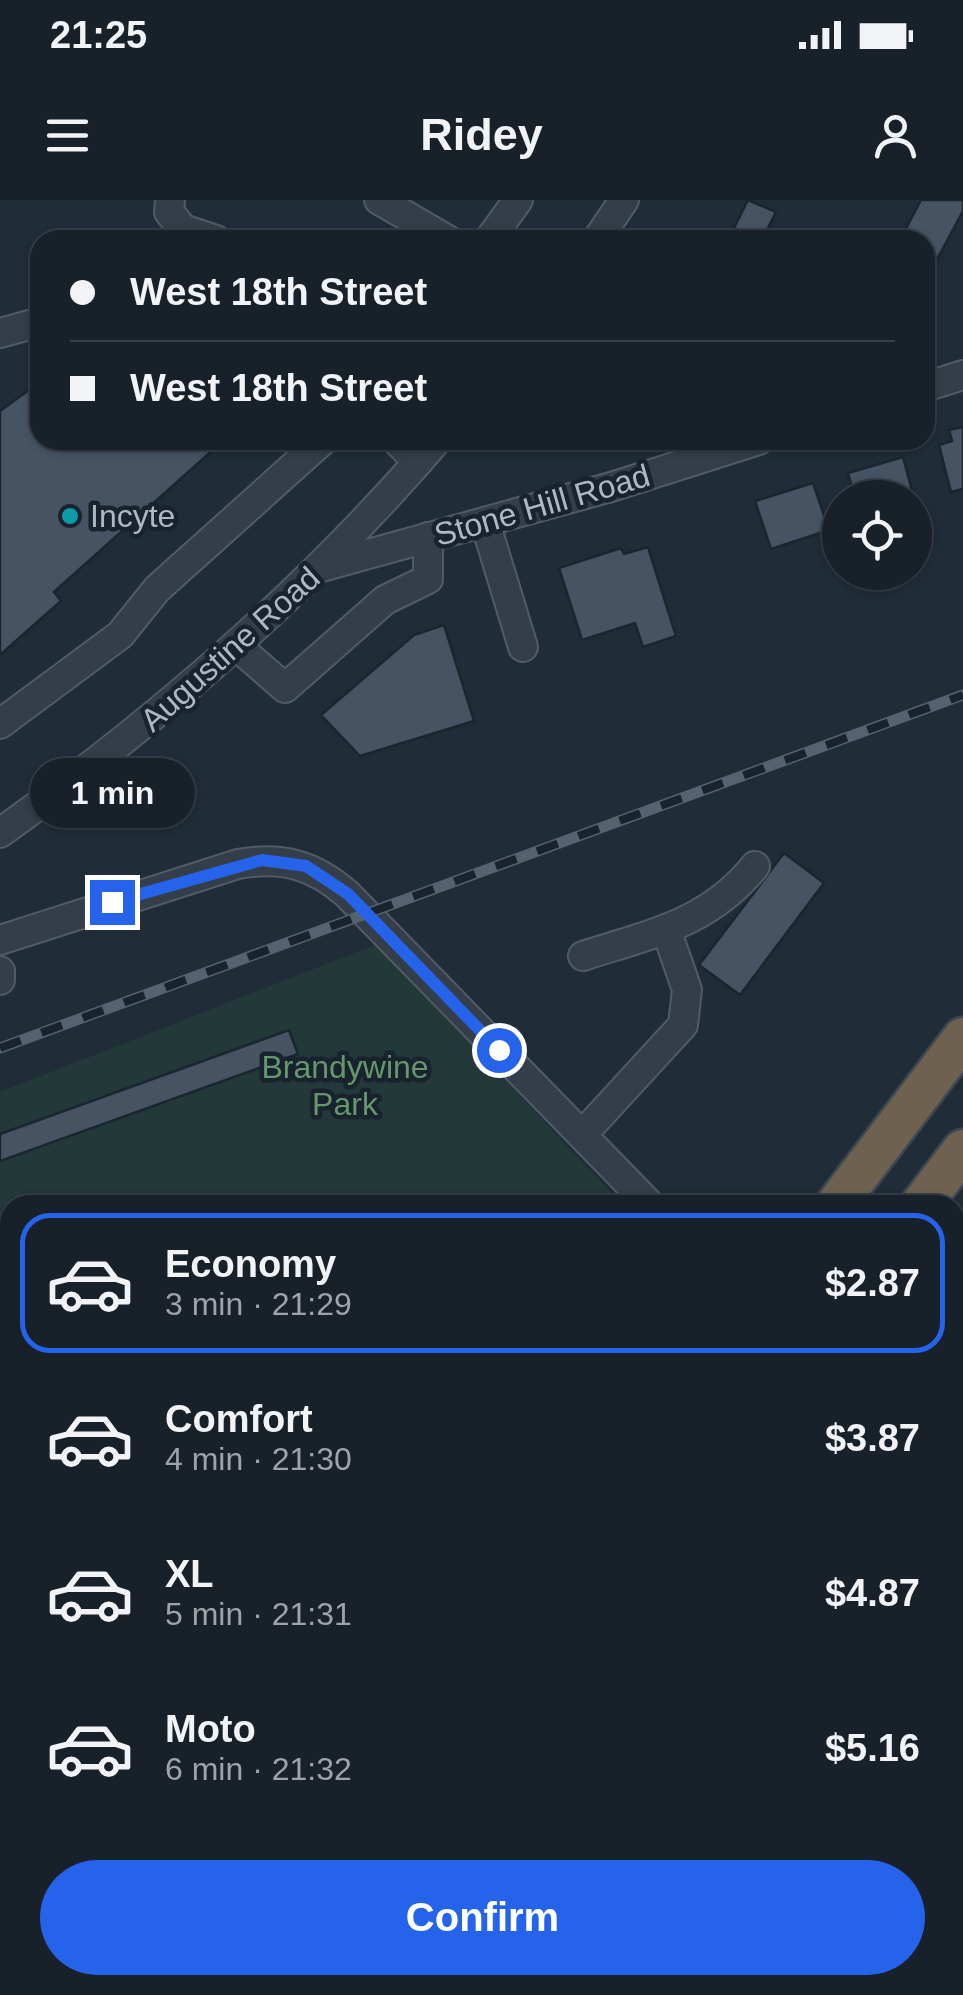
<!DOCTYPE html>
<html lang="en">
<head>
<meta charset="utf-8">
<style>
  :root { --surface:#18212a; --page:#252e36; --text:#f1f3f6; --muted:#9fa3a8; --line:#363e47; --accent:#2563eb }
  body { margin:0; font-family:Arial,sans-serif; background:var(--page); color:var(--text); height:100vh; display:flex; flex-direction:column; font-size:38px; white-space:nowrap }
  * { box-sizing:border-box; margin:0 }
  p { font-size:32px; color:var(--muted) }
  .icon { flex:none; width:55px; height:55px; fill:none; stroke:currentColor; stroke-width:2; stroke-linecap:round; stroke-linejoin:round }
  .map { position:relative; flex:1; overflow:hidden }
  .sheet { position:absolute; left:0px; top:995px; width:965px; height:800px; display:flex; flex-direction:column; background:var(--surface); border-radius:30px 30px 0 0; box-shadow:0 2px 8px #0004,0 0 0 2px var(--line) }
  .sheet>* { flex:none }
  .hud { position:absolute; left:30px; top:30px; width:905px; height:220px; border-radius:30px; box-shadow:0 2px 8px #0004,0 0 0 2px var(--line); display:grid; align-content:center; height:220px; padding:0 40px; background:var(--surface) }
  .controls { position:absolute; left:822px; top:280px; display:grid; gap:20px }
  .controls a { display:grid; place-items:center; width:110px; height:110px; border-radius:50%; background:var(--surface); box-shadow:0 2px 8px #0004,0 0 0 2px var(--line); font-size:50px }
  .end { position:absolute; width:45px; height:45px; margin:-22px; border:12px solid #2563eb; background:#fff; box-shadow:0 0 0 5px #fff }
  .from { border-radius:50% }
  .bubble { position:absolute; height:70px; border-radius:35px; background:var(--surface); box-shadow:0 2px 8px #0004,0 0 0 2px var(--line); font-size:32px; font-weight:700; line-height:70px; text-align:center }
  .hud b { display:flex; align-items:center; gap:35px; height:95px; font-size:38px }
  .hud b+b { border-top:2px solid var(--line) }
  .hud i { width:25px; height:25px; background:var(--text) }
  ul { padding:18px 0 0; list-style:none }
  li { display:flex; align-items:center; gap:30px; height:140px; margin:0 20px 15px; padding:0 20px; border:5px solid transparent; border-radius:30px }
  li div { flex:1 }
  li b { display:block; font-size:38px }
  li em { font-style:normal; font-weight:700 }
  li.selected { border-color:var(--accent) }
  li>.icon { width:90px; height:90px; stroke-width:1.5 }
  .action { display:flex; gap:20px; margin-top:auto; padding:20px 40px }
  .action a { flex:1; height:115px; border-radius:60px; background:var(--accent); color:#fff; font-size:40px; font-weight:700; line-height:115px; text-align:center }
  .status { display:flex; justify-content:space-between; align-items:center; height:70px; padding:0 50px; background:var(--surface); direction:ltr }
  .status svg { height:28px; fill:currentColor }
  header { display:flex; justify-content:space-between; align-items:center; height:130px; padding:0 40px; background:var(--surface); font-size:45px; font-weight:700 }
  .map>svg:first-child { display:block }
</style>
</head>
<body>
<div class="status"><b>21:25</b><svg viewBox="0 0 49 12"><path d="M0 12V9h3v3zM5 12V6h3v6zM10 12V3h3v9zM15 12V0h3v12zM26 1h20v11H26zM47 4h2v5h-2z"/></svg></div>
<header><svg class="icon" aria-label="menu" viewBox="0 0 24 24"><path d="M4 6h16M4 12h16M4 18h16"/></svg>Ridey<svg class="icon" aria-label="person" viewBox="0 0 24 24"><circle cx="12" cy="8" r="4"/><path d="M4 21q1-7 8-7t8 7"/></svg></header>
<div class="map">
<svg width="963" height="1795" viewBox="0 0 963 1795">
  <rect width="100%" height="100%" fill="#202c38"/>
  <path fill="#223839" d="M377 744 623 1005H10V1785H955V1431L963 1444V1795H0V892Z"/>
  <g fill="#465362" stroke="#1b252f" stroke-width="2.5">
    <path d="M748 0 776 12 762 40H728Z"/>
    <path d="M921 0H963V11L934 65 925 60V40H900Z"/>
    <path d="M40 182V240H224L54 392 61 401 0 455V211Z"/>
    <path d="M963 227V289L951 292 939 245 952 241 949 230Z"/>
    <path d="M903 257 914 298H855L848 273Z"/>
    <path d="M813 283 829 330 771 349 755 301Z"/>
    <path d="M648 347 676 436 643 447 635 423 582 440 559 368 621 348 624 354Z"/>
    <path d="M444 425 474 521 360 556 321 515 414 435Z"/>
    <path d="M784 653 824 683 740 795 699 765Z"/>
    <path d="M289 830 298 854 0 961V934Z"/>
  </g>
  <g fill="none" stroke-linecap="round" stroke-linejoin="round">
    <g stroke="#515b66" stroke-width="32">
      <g id="minor">
        <path d="M170 0 169 12 183 29 216 40"/>
        <path d="M379 0 448 40"/>
        <path d="M489 40 518 0"/>
        <path d="M597 40 624 0"/>
        <path d="M0 133 40 122"/>
        <path d="M925 187 963 175"/>
        <path d="M396 240 418 262"/>
        <path d="M485 322 523 447"/>
        <path d="M325 366 611 287 759 240"/>
        <path d="M238 447 285 488 385 400 428 379V337"/>
        <path d="M0 524 120 435 157 389 323 240"/>
        <path d="M0 633C161 518 308 391 437 240"/>
        <path d="M0 740 238 664C282 656 314 665 347 694L650 1005"/>
        <path d="M583 756C650 734 708 724 755 666"/>
        <path d="M0 771V780"/>
        <path d="M582 935 683 825 687 790 666 729"/>
        <path d="M955 1155 963 1136"/>
        <path d="M955 1217 959 1249 955 1304"/>
        <path d="M955 1381 963 1393"/>
        <path d="M955 1444 963 1439"/>
        <path d="M10 1644 3 1663 10 1744"/>
        <path d="M24 1785 28 1795"/>
        <path d="M323 1795 325 1785"/>
      </g>
    </g>
    <g stroke="#3e4853" stroke-width="45">
      <g id="highway">
        <path d="M836 1005 963 838"/>
        <path d="M921 1005 963 950"/>
        <path d="M499 1795 502 1785"/>
        <path d="M562 1795 565 1785"/>
      </g>
    </g>
    <use href="#minor" stroke="#333e48" stroke-width="28"/>
    <use href="#highway" stroke="#6f6150" stroke-width="40"/>
    <g stroke="#556270" stroke-width="11">
      <path id="rail" d="M0 848 963 495"/>
    </g>
    <use href="#rail" stroke="#19232d" stroke-width="8" stroke-dasharray="22" stroke-linecap="butt"/>
  </g>
  <g fill="none" stroke-linecap="round" stroke-linejoin="round">
    <path stroke="#2563eb" stroke-width="12" d="M112 702 262 660 306 666 348 694 499 850"/>
  </g>
  <circle fill="#0f9aa8" stroke="#19232d" stroke-width="4" cx="70" cy="316" r="10"/>
  <g text-anchor="middle" dominant-baseline="central" stroke-width="9" stroke-linejoin="round" paint-order="stroke">
    <g font-size="32" fill="#aeb8c5" stroke="#19232d">
      <text transform="translate(542 305) rotate(-16)">Stone Hill Road</text>
      <text transform="translate(230 449) rotate(-42)">Augustine Road</text>
    </g>
    <g font-size="32" fill="#aeb8c5" stroke="#19232d" text-anchor="start">
      <text x="90" y="316">Incyte</text>
    </g>
    <g font-size="32" fill="#65966d" stroke="#19232d">
      <text x="345" y="867">Brandywine<tspan x="345" dy="37">Park</tspan></text>
    </g>
  </g>
</svg>
<div class="controls">
<a><svg class="icon" aria-label="locate" viewBox="0 0 24 24"><circle cx="12" cy="12" r="6"/><path d="M12 2v4M12 18v4M2 12h4M18 12h4"/></svg></a>
</div>
<i class="end from" style="left:499px;top:850px"></i>
<i class="end" style="left:112px;top:702px"></i>
<div class="bubble" style="left:30px;top:558px;width:165px">1 min</div>
<div class="hud">
<b><i class="from"></i>West 18th Street</b>
<b><i></i>West 18th Street</b>
</div>
<section class="sheet">
<ul>
<li class="selected"><svg class="icon" aria-label="car" viewBox="0 0 24 24"><path d="M5 17H2v-5l4-1 3-4h7l3 4 3 1v5h-3M9 17h6M6 11h13"/><circle cx="7" cy="17" r="2"/><circle cx="17" cy="17" r="2"/></svg><div><b>Economy</b><p>3 min · 21:29</p></div><em>$2.87</em></li>
<li><svg class="icon" aria-label="car" viewBox="0 0 24 24"><path d="M5 17H2v-5l4-1 3-4h7l3 4 3 1v5h-3M9 17h6M6 11h13"/><circle cx="7" cy="17" r="2"/><circle cx="17" cy="17" r="2"/></svg><div><b>Comfort</b><p>4 min · 21:30</p></div><em>$3.87</em></li>
<li><svg class="icon" aria-label="car" viewBox="0 0 24 24"><path d="M5 17H2v-5l4-1 3-4h7l3 4 3 1v5h-3M9 17h6M6 11h13"/><circle cx="7" cy="17" r="2"/><circle cx="17" cy="17" r="2"/></svg><div><b>XL</b><p>5 min · 21:31</p></div><em>$4.87</em></li>
<li><svg class="icon" aria-label="car" viewBox="0 0 24 24"><path d="M5 17H2v-5l4-1 3-4h7l3 4 3 1v5h-3M9 17h6M6 11h13"/><circle cx="7" cy="17" r="2"/><circle cx="17" cy="17" r="2"/></svg><div><b>Moto</b><p>6 min · 21:32</p></div><em>$5.16</em></li>
</ul>
<div class="action"><a>Confirm</a></div>
</section>
</div>
</body>
</html>
